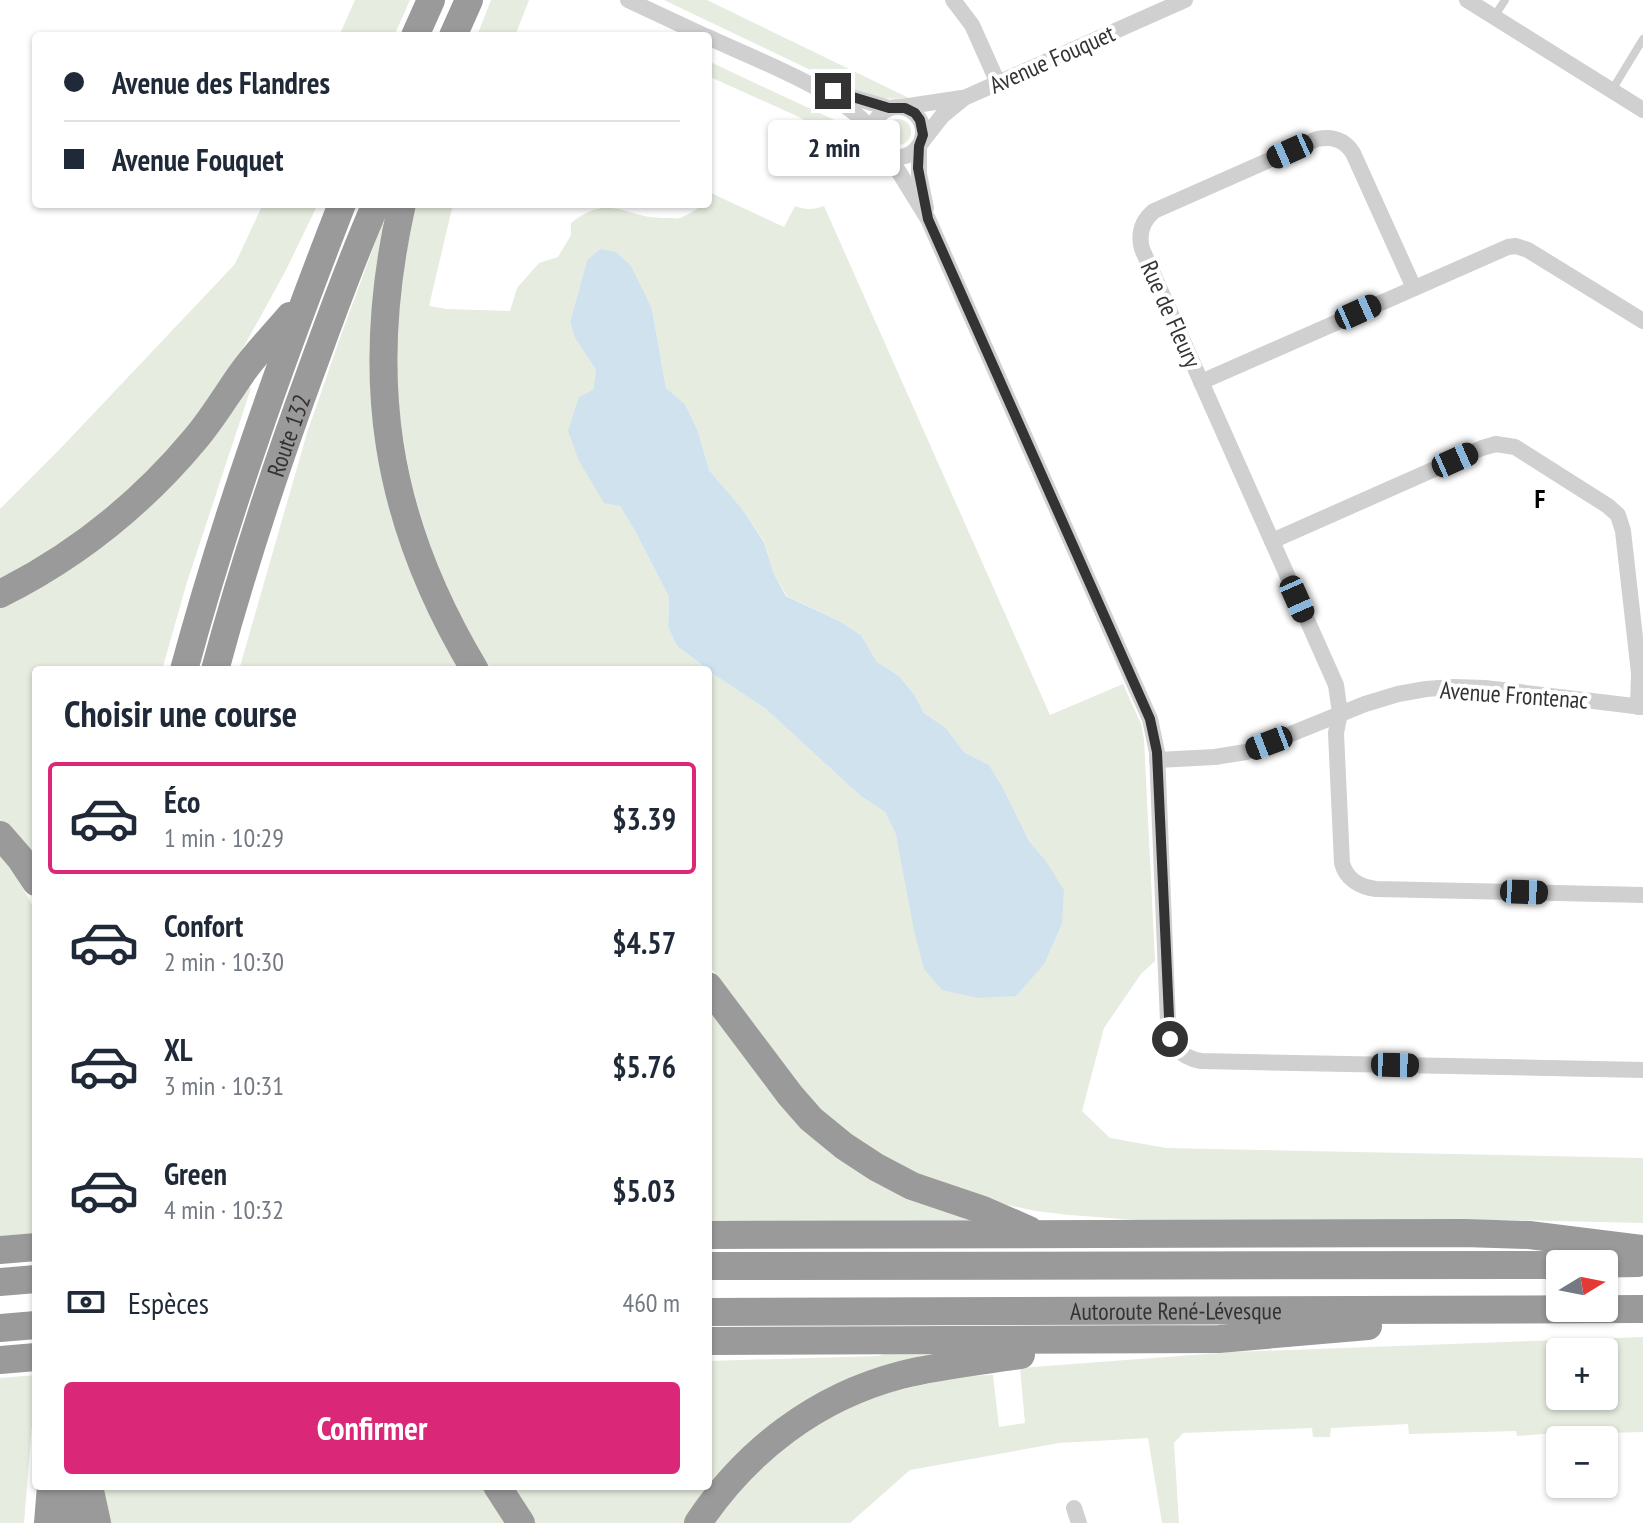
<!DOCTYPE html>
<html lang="fr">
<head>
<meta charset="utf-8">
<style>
  :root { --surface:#fff; --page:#f2f2f3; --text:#1f2937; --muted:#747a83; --line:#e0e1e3; --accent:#db2777 }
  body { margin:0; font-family:"PT Sans Narrow",sans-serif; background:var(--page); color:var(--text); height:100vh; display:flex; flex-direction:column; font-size:30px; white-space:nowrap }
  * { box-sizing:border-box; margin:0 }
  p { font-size:26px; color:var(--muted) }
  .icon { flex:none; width:44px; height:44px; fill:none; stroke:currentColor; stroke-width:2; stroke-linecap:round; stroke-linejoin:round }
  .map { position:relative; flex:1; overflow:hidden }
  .sheet { position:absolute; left:32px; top:666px; width:680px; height:824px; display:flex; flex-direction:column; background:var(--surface); border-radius:8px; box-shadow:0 2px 6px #0004 }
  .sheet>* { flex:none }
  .banner { position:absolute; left:32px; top:32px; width:680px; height:176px; border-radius:8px; box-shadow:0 2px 6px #0004; display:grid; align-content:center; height:176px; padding:0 32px; background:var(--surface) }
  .needle { width:52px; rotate:80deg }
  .tools { position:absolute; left:1546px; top:1250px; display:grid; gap:16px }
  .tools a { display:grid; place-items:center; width:72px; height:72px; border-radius:8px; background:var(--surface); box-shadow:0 2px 6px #0004; font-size:40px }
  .end { position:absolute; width:36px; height:36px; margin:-18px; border:10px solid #333; background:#fff; box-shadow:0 0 0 4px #fff }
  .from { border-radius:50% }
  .bubble { position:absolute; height:56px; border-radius:8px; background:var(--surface); box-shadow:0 2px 6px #0004; font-size:26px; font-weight:800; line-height:56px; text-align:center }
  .car { position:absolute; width:24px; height:48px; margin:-24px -12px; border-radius:10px; box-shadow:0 0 6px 2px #0007; background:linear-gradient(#222 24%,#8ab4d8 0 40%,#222 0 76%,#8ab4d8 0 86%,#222 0) }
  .banner b { display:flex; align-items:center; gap:28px; height:76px; font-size:30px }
  .banner b+b { border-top:2px solid var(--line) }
  .banner i { width:20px; height:20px; background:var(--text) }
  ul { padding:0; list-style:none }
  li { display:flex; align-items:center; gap:24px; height:112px; margin:0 16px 12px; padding:0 16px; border:4px solid transparent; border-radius:8px }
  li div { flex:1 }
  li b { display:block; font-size:30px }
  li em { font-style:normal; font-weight:800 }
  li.selected { border-color:var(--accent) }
  li>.icon { width:72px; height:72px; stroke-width:1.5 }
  h2 { padding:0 32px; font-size:36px; line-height:96px }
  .pay { display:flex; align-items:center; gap:20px; height:88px; padding:0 32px; font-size:30px }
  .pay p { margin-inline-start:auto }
  .action { display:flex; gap:16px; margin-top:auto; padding:16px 32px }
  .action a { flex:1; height:92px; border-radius:8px; background:var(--accent); color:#fff; font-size:32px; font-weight:800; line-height:92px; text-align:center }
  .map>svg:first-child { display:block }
</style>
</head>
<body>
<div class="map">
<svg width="1643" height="1523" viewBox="0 0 1643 1523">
  <rect width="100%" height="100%" fill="#fff"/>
  <g fill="#e6ecdf" fill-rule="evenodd">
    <path d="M355 0H410L394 36H339Z"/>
    <path d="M491 0H529L515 36H477Z"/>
    <path d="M664 0H707L911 99 869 98Z"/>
    <path d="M708 61 843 124 851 136 856 147 851 148 799 117 708 76Z"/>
    <circle cx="898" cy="132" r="13"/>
    <path d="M711 193 784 227 795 206C805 210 813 210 824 206L1050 715 1123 684 1141 724 1144 739 1155 961 1141 974 1104 1028 1082 1111 1110 1138 1166 1148 1643 1158V1223L1510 1220 1149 1221 1070 1215 1036 1211 998 1203 917 1175 889 1160 835 1123 806 1094 708 964V670L766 709 843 780 862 797 885 812 896 835 905 873 1016 995 1045 963 1062 924 1046 861 1029 841 1002 786 989 765 964 752 946 728 924 713 915 696 899 676 877 662 861 635 839 621 787 596 774 574 764 541 743 510 709 470 698 431 685 404 666 388 652 309 600 249 587 260 570 322 575 338 596 370 593 390 620 506 635 531 669 597 668 627 677 646 708 670H492C425 569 390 441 397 319 400 281 408 242 416 204H453L429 306 446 309 510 311 517 288 539 263 558 257 571 235V223C612 191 625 220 667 218 672 218 676 219 680 218 690 215 698 206 708 204V198Z"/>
    <path d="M263 204H318L285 272 237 359 209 402 171 448 136 485 94 522 0 581V509L59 450 235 264Z"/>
    <path d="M382 224 389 226 372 363 463 670H239L307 433 340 338Z"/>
    <path d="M244 385 251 388 187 582 162 670H36V861L25 845 0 820V605Z"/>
    <path d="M0 853 12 868 36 912V1233L2 1236H0Z"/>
    <path d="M708 1002 774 1091 983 1220 708 1222Z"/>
    <path d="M1643 1337V1432L1607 1433V1429L1517 1436 1516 1431 1409 1434 1408 1424 1331 1428 1330 1437H1313L1312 1428 1183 1433 1174 1443 1179 1523H1162L1148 1438 1059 1443 910 1470 850 1523H713L742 1485 797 1436 867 1398 912 1387 967 1376 993 1375 999 1427 1025 1423 1020 1368 1233 1352ZM1560 1352H1604V1396H1560Z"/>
    <path d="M945 1352 866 1378 688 1523H534L510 1486H708V1361L878 1356 888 1353Z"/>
    <path d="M36 1375 24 1523H0V1378Z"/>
    <path d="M103 1486H481L505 1523H108Z"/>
  </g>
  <path fill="#cfe2ee" d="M600 249 616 252 631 266 652 309 666 388 685 404 698 431 709 470 743 510 764 542 774 574 786 596 839 621 861 635 877 662 899 676 915 696 924 713 946 728 964 752 989 765 1002 786 1029 841 1046 861 1064 890 1062 924 1045 963 1016 996 978 998 942 990 924 969 914 930 896 835 885 812 862 797 843 780 766 709 715 675 677 646 668 627 669 597 635 531 620 506 604 503 579 461 568 431 579 397 593 390 596 370 575 338 570 322 587 260Z"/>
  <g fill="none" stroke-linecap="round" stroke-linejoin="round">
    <g stroke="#d0d0d0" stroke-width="8">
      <path d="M1494 17 1505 0"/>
      <path d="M1612 90 1643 39"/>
    </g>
    <g stroke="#d0d0d0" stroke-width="16">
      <path d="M628 0 705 36"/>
      <path d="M953 0 972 25 998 83"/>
      <path d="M1467 0 1643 110"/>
      <path d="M708 37C756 60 840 90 873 131"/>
      <path d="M828 90 889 108"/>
      <circle cx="898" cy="132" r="25"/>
      <path d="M902 107 962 98"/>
      <path d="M921 143 942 116 964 98 1185 0"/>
      <path d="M919 146V174L926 208"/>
      <path d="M889 156 928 219 1150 719 1157 752 1168 1022C1170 1043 1178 1057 1201 1061L1643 1070"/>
      <path d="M1414 288 1353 153C1344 139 1332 136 1317 139L1154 211C1142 221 1138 234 1142 249L1336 685 1340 713 1336 733 1342 863C1346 879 1360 887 1376 889L1643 895"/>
      <path d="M1201 382 1508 247 1516 246 1528 250 1643 321"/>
      <path d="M1272 541 1482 448 1496 444 1515 447 1608 506 1618 515 1623 531 1639 673 1638 707"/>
      <path d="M1157 760 1215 757 1246 752 1365 704 1398 694 1426 689 1454 687 1485 688 1643 707"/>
      <path d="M1074 1508 1079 1523"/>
    </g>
    <g stroke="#9a9a9a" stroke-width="28">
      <path d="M415 36 431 0"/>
      <path d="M453 36 469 0"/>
      <path d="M402 204C363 376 384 519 475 670"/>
      <path d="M0 594C76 556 142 503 196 438 213 418 227 394 242 373 256 353 274 335 290 316"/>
      <path d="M184 670C227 511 282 358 342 204"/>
      <path id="s1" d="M215 670C242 570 274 472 310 374 331 317 351 260 376 204"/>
      <path d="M0 835 20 858 36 882"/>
      <path d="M708 986 790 1095 811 1119 844 1146 876 1167 912 1186 983 1210 1029 1230"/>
      <path d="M708 1235 1464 1233 1529 1235 1643 1249"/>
      <path d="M0 1250 36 1247"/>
      <path d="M1583 1264 1638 1263"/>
      <path d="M708 1266 1560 1265"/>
      <path d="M0 1282 36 1279"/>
      <path id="s2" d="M708 1312 1643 1309"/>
      <path d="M0 1328 36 1325"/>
      <path d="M708 1341 1219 1339 1368 1326"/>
      <path d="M0 1360 36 1357"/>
      <path d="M89 1486 97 1523"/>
      <path d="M497 1486 521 1523"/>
      <path d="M48 1523 51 1486"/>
      <path d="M72 1523 74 1486"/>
      <path d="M698 1523C746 1451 816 1397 901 1375 940 1365 981 1361 1021 1355"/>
    </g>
  </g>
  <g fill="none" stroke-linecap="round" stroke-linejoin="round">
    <path stroke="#333" stroke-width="10" d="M833 91 889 108H905L915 113 920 120 923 135 919 146 918 168 928 219 1150 719 1157 752 1170 1039"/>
  </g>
  <g text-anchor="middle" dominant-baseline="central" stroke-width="8" stroke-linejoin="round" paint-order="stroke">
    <g font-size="24" fill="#333" stroke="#fff">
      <text transform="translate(1052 59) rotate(-24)">Avenue Fouquet</text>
      <text transform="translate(1171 314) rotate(66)">Rue de Fleury</text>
      <text stroke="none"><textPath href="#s1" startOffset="246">Route 132</textPath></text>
      <text transform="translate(1514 695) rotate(4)">Avenue Frontenac</text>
      <text stroke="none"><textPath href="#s2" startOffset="468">Autoroute René-Lévesque</textPath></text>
    </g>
    <g font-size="26" font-weight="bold" fill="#000" stroke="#fff">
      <text x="1540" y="498">F</text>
    </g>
  </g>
</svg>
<div class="tools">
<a><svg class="needle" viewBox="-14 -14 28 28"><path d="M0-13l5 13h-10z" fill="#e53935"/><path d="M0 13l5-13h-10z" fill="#747a83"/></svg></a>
<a>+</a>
<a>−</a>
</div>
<i class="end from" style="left:1170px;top:1039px"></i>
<i class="end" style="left:833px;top:91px"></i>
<div class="bubble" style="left:768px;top:120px;width:132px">2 min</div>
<i class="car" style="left:1290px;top:151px;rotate:246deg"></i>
<i class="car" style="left:1358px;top:312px;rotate:66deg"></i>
<i class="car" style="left:1455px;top:460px;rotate:66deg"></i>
<i class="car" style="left:1297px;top:599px;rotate:156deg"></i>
<i class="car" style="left:1269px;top:743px;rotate:249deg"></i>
<i class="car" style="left:1524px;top:892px;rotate:92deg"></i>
<i class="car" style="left:1395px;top:1065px;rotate:91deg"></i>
<div class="banner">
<b><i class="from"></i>Avenue des Flandres</b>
<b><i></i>Avenue Fouquet</b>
</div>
<section class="sheet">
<h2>Choisir une course</h2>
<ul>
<li class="selected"><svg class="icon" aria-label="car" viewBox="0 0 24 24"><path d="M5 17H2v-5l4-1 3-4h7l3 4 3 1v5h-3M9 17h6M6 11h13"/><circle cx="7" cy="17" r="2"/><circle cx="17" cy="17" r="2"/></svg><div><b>Éco</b><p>1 min · 10:29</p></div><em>$3.39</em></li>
<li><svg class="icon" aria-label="car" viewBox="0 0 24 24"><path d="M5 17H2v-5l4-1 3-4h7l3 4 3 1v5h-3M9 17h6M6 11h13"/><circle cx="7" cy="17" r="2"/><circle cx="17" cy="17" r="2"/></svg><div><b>Confort</b><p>2 min · 10:30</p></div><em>$4.57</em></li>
<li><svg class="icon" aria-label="car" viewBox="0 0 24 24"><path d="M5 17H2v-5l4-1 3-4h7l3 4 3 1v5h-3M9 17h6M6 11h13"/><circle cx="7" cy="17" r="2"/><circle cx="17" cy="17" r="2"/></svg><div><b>XL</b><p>3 min · 10:31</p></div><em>$5.76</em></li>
<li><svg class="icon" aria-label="car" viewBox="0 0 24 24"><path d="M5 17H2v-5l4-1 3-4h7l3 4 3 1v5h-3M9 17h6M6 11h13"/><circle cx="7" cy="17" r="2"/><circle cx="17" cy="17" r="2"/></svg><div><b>Green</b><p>4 min · 10:32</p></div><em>$5.03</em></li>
</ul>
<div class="pay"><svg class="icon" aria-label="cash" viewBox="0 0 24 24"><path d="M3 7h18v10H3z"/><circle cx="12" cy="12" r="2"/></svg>Espèces<p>460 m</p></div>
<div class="action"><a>Confirmer</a></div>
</section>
</div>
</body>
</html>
